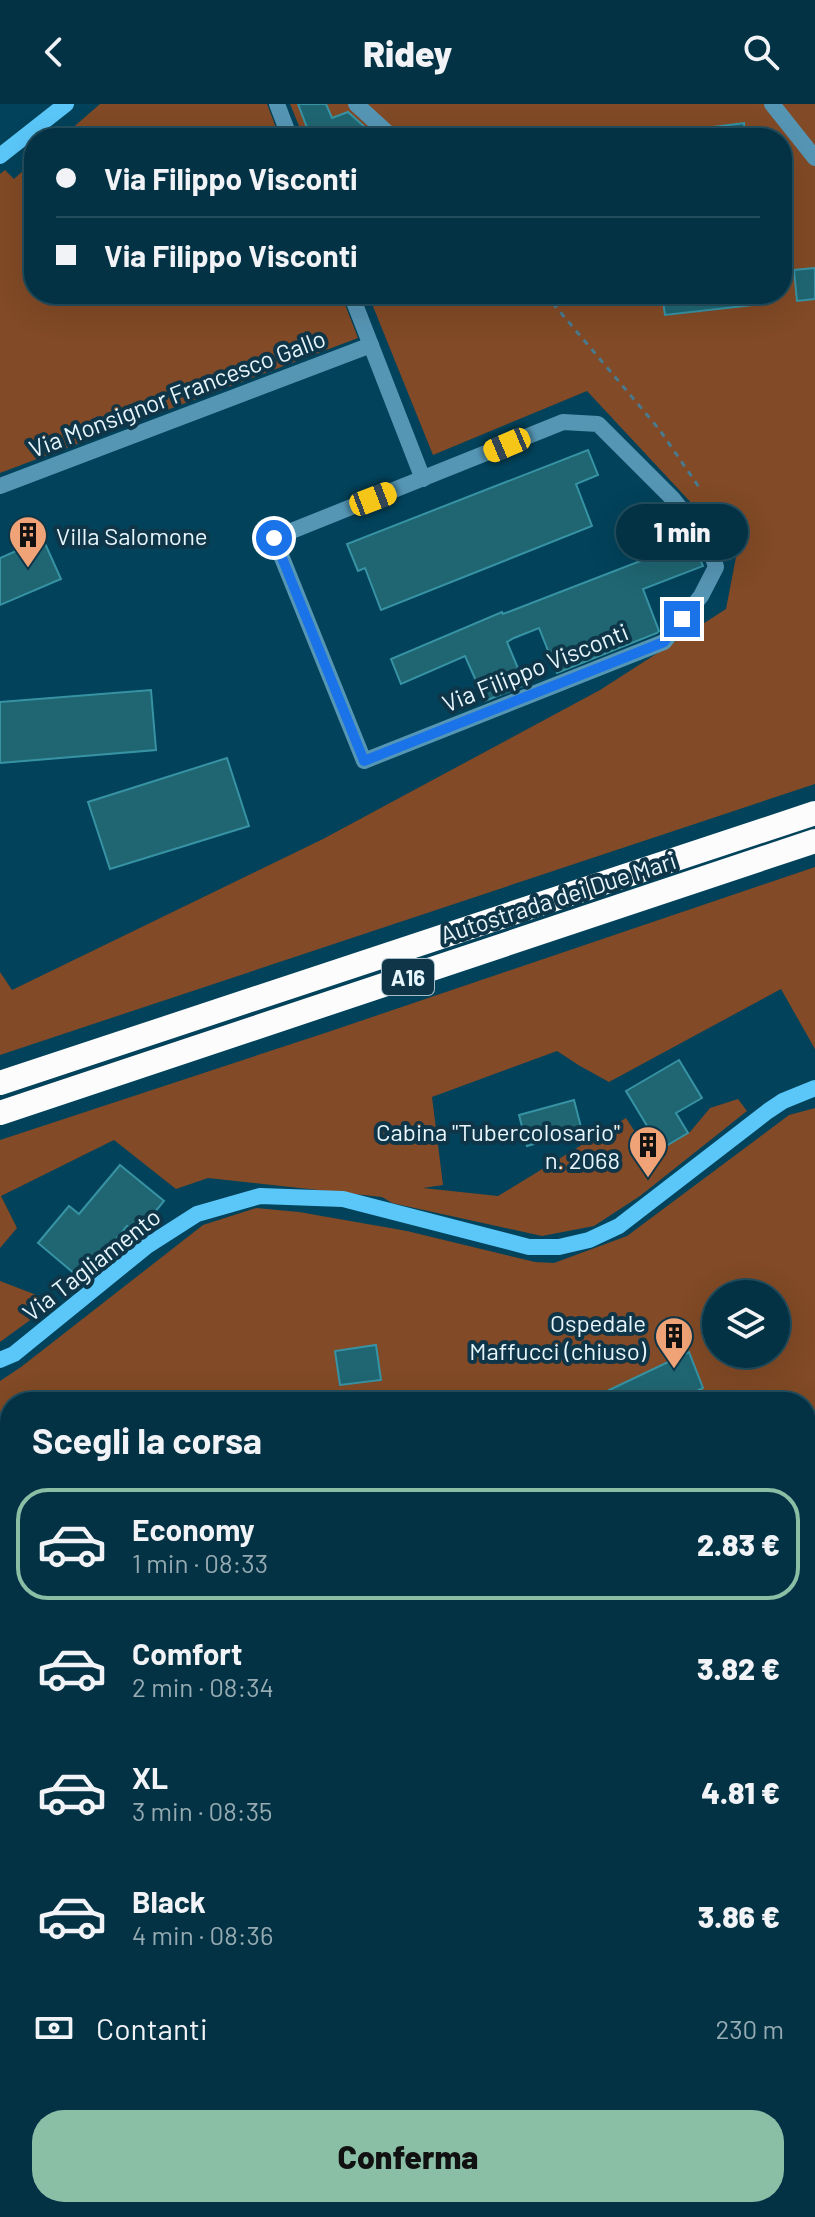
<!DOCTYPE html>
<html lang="it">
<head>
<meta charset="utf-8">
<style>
  :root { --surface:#023244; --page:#103e4f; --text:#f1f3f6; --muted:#96aab2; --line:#234d5d; --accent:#8abfa5 }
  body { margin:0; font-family:Barlow,sans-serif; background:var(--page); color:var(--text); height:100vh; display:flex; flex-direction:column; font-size:30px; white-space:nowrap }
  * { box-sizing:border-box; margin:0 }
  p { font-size:26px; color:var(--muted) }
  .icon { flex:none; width:44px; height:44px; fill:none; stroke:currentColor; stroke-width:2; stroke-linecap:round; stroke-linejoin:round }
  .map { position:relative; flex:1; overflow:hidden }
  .details { position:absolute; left:0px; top:1288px; width:816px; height:826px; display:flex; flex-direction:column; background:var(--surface); border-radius:32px 32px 0 0; box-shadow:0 8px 32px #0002,0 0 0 2px var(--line) }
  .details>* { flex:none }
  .top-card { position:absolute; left:24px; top:24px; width:768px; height:176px; border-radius:32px; box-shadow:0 8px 32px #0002,0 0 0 2px var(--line); display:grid; align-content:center; height:176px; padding:0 32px; background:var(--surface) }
  .buttons { position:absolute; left:702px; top:1176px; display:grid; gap:16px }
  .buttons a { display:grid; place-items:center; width:88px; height:88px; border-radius:50%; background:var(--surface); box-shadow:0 8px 32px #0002,0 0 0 2px var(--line); font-size:40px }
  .end { position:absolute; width:36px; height:36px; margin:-18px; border:10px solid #1a73e8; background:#fff; box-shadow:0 0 0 4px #fff }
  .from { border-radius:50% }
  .bubble { position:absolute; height:56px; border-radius:28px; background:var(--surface); box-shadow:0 8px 32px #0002,0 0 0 2px var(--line); font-size:26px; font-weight:800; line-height:56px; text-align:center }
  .car { position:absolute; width:24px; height:48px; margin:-24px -12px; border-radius:10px; box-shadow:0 0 6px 2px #0007; background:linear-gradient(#f5c518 24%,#345 0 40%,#f5c518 0 76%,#345 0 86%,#f5c518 0) }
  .top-card b { display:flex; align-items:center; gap:28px; height:76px; font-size:30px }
  .top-card b+b { border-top:2px solid var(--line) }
  .top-card i { width:20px; height:20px; background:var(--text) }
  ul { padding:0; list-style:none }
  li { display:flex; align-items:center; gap:24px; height:112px; margin:0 16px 12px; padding:0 16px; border:4px solid transparent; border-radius:32px }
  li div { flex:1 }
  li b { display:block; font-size:30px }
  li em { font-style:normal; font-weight:800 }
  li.selected { border-color:var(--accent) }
  li>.icon { width:72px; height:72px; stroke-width:1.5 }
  h2 { padding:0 32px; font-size:36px; line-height:96px }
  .pay { display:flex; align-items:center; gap:20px; height:88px; padding:0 32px; font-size:30px }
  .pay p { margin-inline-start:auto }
  .primary-button { display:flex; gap:16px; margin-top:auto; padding:16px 32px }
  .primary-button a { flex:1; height:92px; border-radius:32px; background:var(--accent); color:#111; font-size:32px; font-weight:800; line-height:92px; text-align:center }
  header { display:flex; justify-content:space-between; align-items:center; height:104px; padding:0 32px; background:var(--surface); font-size:36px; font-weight:800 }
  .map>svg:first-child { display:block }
</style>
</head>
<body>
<header><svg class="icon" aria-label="back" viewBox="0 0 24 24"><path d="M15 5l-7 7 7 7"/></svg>Ridey<svg class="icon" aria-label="search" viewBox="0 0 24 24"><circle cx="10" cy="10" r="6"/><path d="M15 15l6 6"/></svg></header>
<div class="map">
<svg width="815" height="2113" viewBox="0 0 815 2113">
  <rect width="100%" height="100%" fill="#02425a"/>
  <g fill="#824a26" fill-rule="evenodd">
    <path d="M100 0H267L280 34H61Z"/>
    <path d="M290 0H815V680L0 951V868L12 886 323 735 600 586 726 505 737 448 587 287 433 351 368 190H782V34H304Z"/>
    <path d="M34 57V190H341L358 234 0 369V70L5 66 14 75Z"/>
    <path d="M815 763V945L781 885 609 978 580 962 557 947 432 993 443 1081 423 1084 498 1092 626 1014 649 1050 690 1028 710 1004 738 995 747 1007 640 1092 594 1122 542 1132 392 1099 382 1093 208 1074 176 1085 114 1036 1 1092 17 1124 0 1144V1036L328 928Z"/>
    <path d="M815 1004V1555L806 1572V1298H10V1952L0 1950V1277L21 1263 203 1121 256 1104 299 1108 407 1127 535 1158 554 1159 627 1132 789 1011ZM716 1190H776V1250H716Z"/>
    <path d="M0 1177 47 1195 44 1206 0 1238Z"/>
    <path d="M815 1609V2113H551L554 2104H806V1626Z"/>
  </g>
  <g fill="#1f6672" stroke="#3793a4" stroke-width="2">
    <path d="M298 0H326L332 14 348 8 367 25 369 30 359 34H311Z"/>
    <path d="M744 19 745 34H697L696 25Z"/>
    <path d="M815 164V195L797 197 794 166Z"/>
    <path d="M662 190H769L770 199 665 211Z"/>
    <path d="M588 346 598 371 576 380 592 422 381 506 365 464 358 467 347 440Z"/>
    <path d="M43 435 61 475 0 501V454Z"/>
    <path d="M692 437 703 462 643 485 659 527 657 529 557 569 539 524 514 534 507 538 525 581 485 597 465 552 401 580 391 555 502 508 503 510Z"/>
    <path d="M151 586 156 646 0 659V598Z"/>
    <path d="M227 654 249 722 110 765 88 698Z"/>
    <path d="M679 956 702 994 676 1009 688 1029 661 1045 626 987Z"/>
    <path d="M574 996 582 1027 527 1042 519 1011Z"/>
    <path d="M120 1061 164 1097 137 1130 127 1122 82 1176 38 1139 69 1102 79 1110Z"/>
    <path d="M376 1241 381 1276 340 1281 335 1247Z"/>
    <path d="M689 1248 703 1284 675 1298H584Z"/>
  </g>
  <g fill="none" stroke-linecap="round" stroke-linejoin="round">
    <path stroke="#49798c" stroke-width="3" stroke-dasharray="6 6" stroke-linecap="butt" d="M545 190 659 325 701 386"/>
    <g stroke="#5696b5" stroke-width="16">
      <path d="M277 0 290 34"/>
      <path d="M356 0 392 33"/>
      <path d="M772 0 815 54"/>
      <path d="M351 190 423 375"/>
      <path d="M563 318 598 320 673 395 709 441 716 463 701 492 664 538 364 657 274 434Z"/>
      <path d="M0 382 371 241"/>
      <path d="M0 1958 10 1960"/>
      <path d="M415 2104 423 2113"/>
    </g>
    <g stroke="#5bc7f9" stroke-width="16">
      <path d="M0 52 66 0"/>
      <path d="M0 1256 14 1250 147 1142 197 1110 260 1092 343 1095 529 1143H559L589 1136 619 1122 768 1007 783 997 815 984"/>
      <path d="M806 1611 815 1595"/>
      <path d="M537 2113 540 2104"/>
    </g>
    <g stroke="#fcfcfc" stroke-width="24">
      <path d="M0 979 815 709"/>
      <path d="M0 1009 815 737"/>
    </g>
  </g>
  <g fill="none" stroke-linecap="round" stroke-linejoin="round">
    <path stroke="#1a73e8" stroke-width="10" d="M274 434 364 657 664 538 682 515"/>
  </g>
  <defs>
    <g id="building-pin" transform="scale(2)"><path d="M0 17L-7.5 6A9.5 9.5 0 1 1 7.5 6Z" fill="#efa376" stroke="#0f3648"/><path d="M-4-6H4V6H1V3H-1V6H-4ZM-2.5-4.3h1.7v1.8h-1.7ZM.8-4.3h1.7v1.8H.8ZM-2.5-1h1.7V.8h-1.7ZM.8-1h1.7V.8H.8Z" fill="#111"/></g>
  </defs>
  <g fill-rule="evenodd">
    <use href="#building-pin" x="28" y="431"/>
    <use href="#building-pin" x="648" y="1041"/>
    <use href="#building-pin" x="674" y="1232"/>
  </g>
  <g text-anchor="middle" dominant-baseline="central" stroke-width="8" stroke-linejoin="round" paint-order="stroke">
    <rect fill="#0f3648" stroke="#a6bcc6" stroke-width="2" x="382" y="855" width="52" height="36" rx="6"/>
    <g font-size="22" font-weight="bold" fill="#e7f5fc">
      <text x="408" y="873">A16</text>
    </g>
    <g font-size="24" fill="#e7f5fc" stroke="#0f3648">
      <text transform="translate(177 289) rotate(-21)">Via Monsignor Francesco Gallo</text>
      <text transform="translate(535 563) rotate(-22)">Via Filippo Visconti</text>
      <text transform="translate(558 793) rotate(-18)">Autostrada dei Due Mari</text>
      <text transform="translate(91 1160) rotate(-38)">Via Tagliamento</text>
    </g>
    <g font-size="24" fill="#e7f5fc" stroke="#0f3648" text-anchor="end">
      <text x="56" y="431" text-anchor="start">Villa Salomone</text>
      <text x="620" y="1027">Cabina "Tubercolosario"<tspan x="620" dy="28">n. 2068</tspan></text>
      <text x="646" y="1218">Ospedale<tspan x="646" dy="28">Maffucci (chiuso)</tspan></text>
    </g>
  </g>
</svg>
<div class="buttons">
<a><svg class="icon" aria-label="layers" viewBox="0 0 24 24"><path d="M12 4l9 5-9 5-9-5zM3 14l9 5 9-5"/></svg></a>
</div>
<i class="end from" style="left:274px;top:434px"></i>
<i class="end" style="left:682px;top:515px"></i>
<div class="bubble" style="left:616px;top:400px;width:132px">1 min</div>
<i class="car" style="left:507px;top:341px;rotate:247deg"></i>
<i class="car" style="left:373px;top:395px;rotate:69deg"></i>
<div class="top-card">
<b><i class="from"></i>Via Filippo Visconti</b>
<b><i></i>Via Filippo Visconti</b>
</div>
<section class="details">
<h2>Scegli la corsa</h2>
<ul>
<li class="selected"><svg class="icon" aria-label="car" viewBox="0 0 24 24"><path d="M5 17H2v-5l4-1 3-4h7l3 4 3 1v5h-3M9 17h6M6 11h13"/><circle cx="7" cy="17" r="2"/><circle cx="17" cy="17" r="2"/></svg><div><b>Economy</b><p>1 min · 08:33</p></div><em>2.83 €</em></li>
<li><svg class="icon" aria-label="car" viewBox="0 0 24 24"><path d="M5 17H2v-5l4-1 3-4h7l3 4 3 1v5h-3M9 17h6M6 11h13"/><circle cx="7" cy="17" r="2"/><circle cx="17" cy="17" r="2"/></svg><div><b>Comfort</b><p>2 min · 08:34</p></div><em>3.82 €</em></li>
<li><svg class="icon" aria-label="car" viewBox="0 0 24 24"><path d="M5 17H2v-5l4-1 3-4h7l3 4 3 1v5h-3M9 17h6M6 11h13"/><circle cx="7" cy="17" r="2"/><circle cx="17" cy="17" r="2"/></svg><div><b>XL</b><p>3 min · 08:35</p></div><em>4.81 €</em></li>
<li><svg class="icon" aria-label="car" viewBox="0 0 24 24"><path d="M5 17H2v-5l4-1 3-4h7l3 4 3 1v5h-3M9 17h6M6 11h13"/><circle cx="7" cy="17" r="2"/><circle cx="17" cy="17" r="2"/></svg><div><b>Black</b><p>4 min · 08:36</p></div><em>3.86 €</em></li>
</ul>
<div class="pay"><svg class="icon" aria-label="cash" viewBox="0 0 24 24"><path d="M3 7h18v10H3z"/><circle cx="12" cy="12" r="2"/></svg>Contanti<p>230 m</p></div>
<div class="primary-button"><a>Conferma</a></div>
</section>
</div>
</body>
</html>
